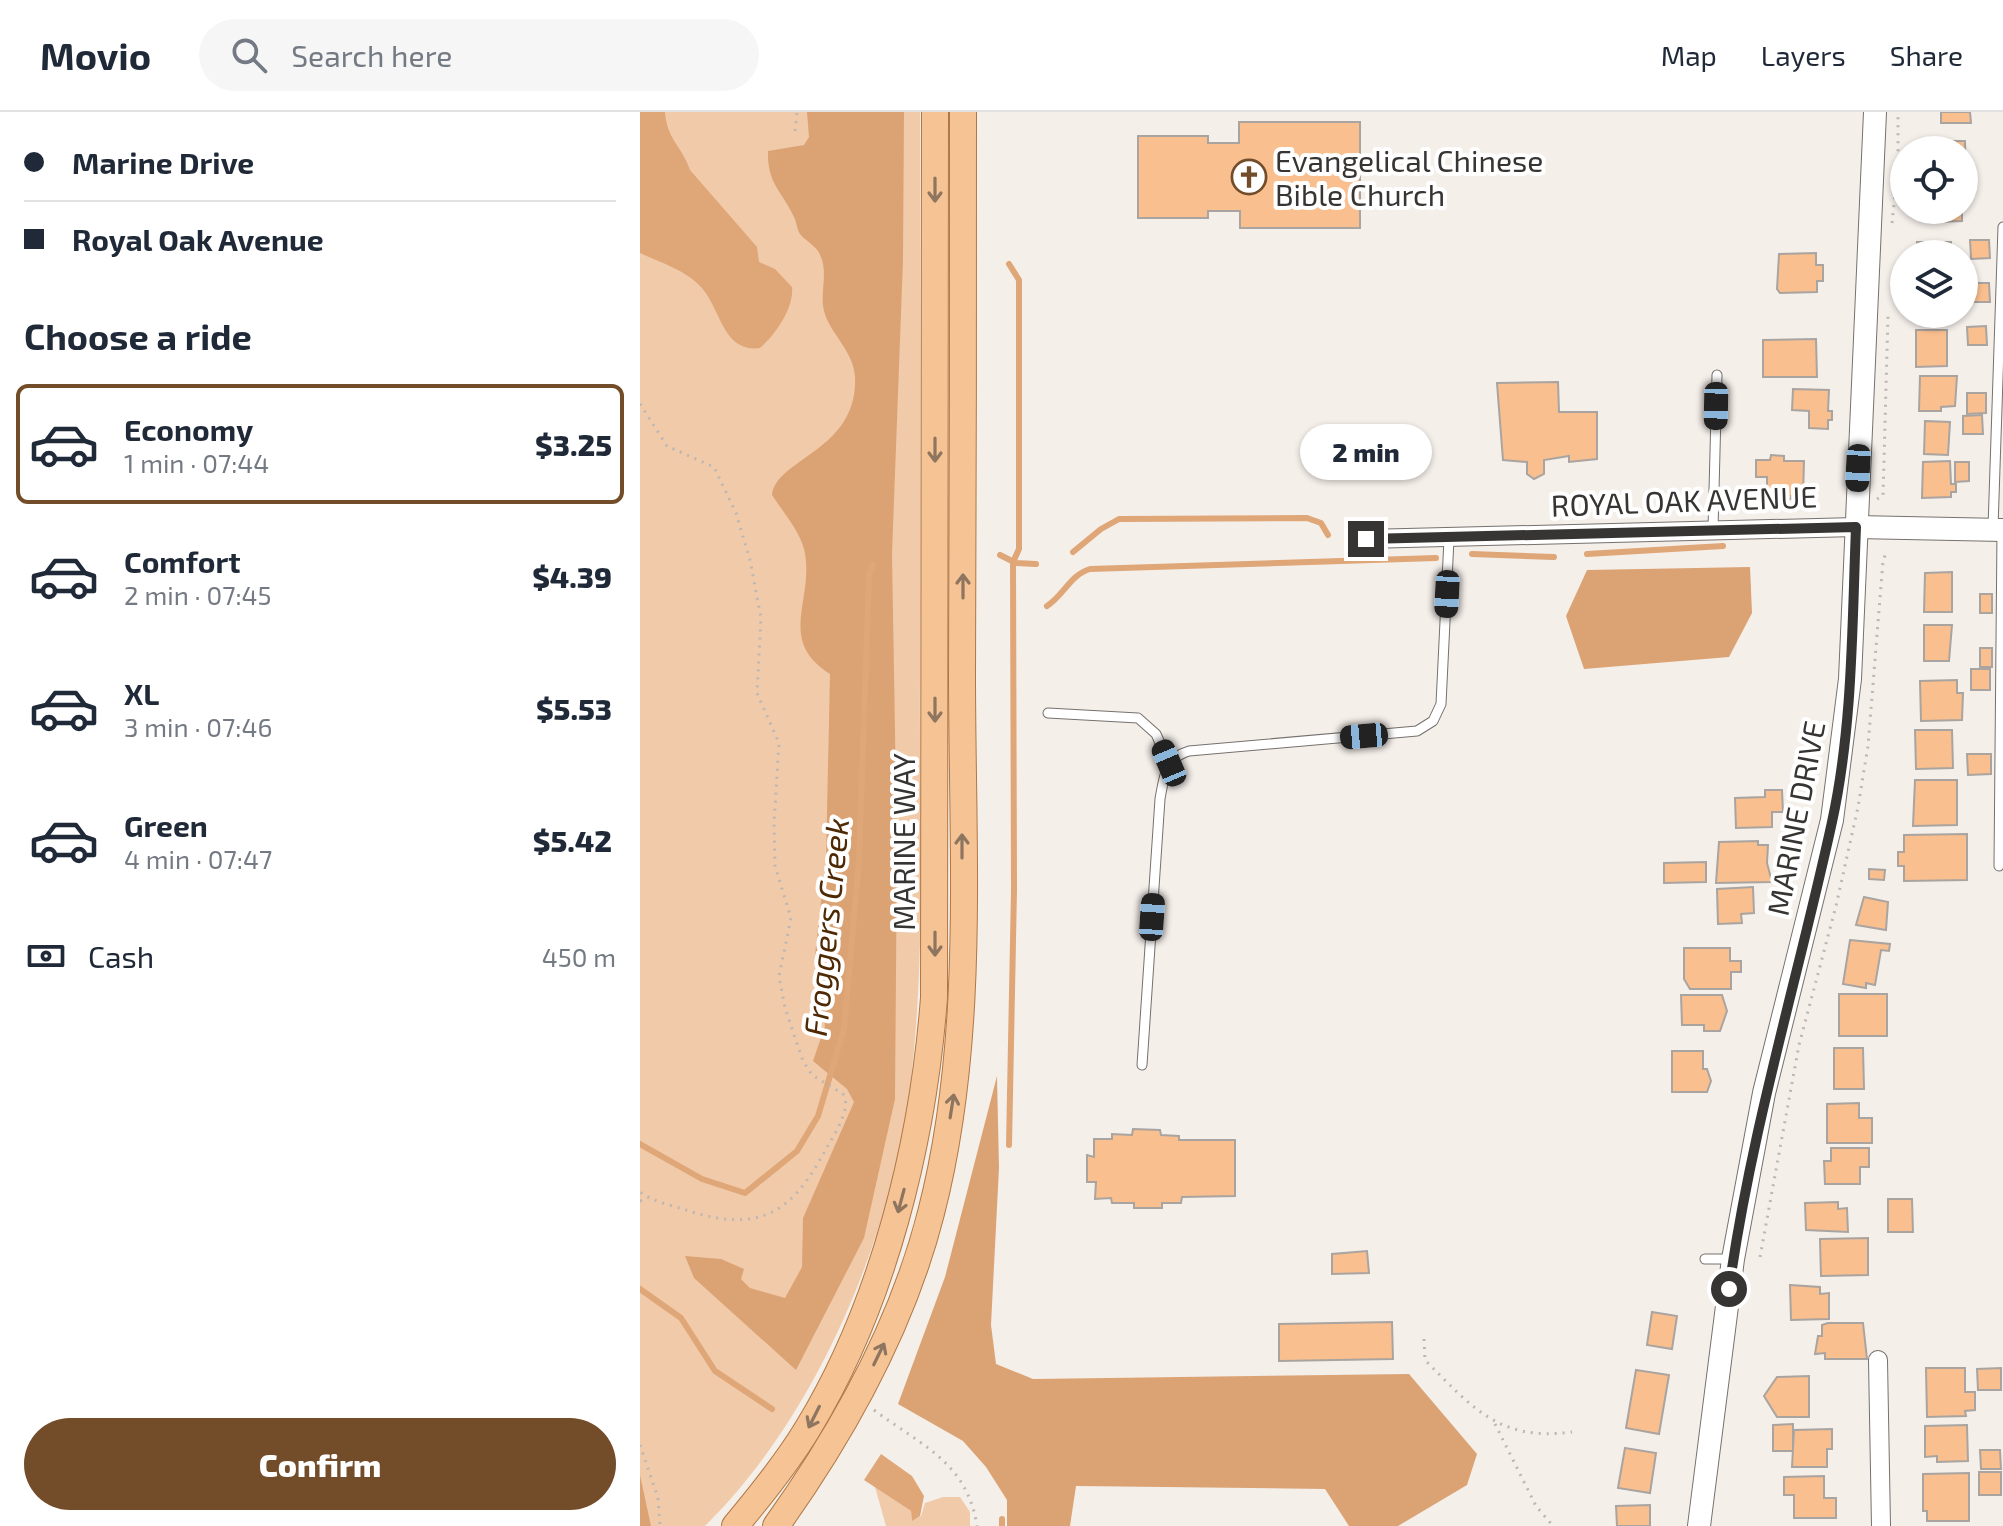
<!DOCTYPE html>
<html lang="en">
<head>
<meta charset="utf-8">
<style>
  :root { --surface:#fff; --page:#f6f6f7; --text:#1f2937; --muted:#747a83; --line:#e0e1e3; --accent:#734c2a }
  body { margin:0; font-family:"Exo 2",sans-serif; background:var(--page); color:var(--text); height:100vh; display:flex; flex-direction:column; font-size:30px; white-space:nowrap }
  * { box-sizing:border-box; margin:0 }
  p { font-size:26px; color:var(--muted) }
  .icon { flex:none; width:44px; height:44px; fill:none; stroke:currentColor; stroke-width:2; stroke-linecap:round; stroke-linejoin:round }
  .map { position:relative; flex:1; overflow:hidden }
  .drawer { display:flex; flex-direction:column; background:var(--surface); width:640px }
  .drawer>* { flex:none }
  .top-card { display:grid; align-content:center; height:176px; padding:0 24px; background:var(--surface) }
  .fabs { position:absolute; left:1250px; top:24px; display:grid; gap:16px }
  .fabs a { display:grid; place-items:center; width:88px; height:88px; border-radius:50%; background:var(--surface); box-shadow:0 2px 6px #0004; font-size:40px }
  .end { position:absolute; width:36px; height:36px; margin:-18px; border:10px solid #373533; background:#fff; box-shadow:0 0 0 4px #fff }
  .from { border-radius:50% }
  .bubble { position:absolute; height:56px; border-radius:28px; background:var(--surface); box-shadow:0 2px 6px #0004; font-size:26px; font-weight:800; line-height:56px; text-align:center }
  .car { position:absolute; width:24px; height:48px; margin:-24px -12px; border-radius:10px; box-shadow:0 0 6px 2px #0007; background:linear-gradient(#222 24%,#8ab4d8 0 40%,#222 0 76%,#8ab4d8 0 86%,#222 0) }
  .top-card b { display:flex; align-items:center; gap:28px; height:76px; font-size:30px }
  .top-card b+b { border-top:2px solid var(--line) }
  .top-card i { width:20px; height:20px; background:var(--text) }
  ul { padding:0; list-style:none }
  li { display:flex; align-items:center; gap:24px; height:120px; margin:0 16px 12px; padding:0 8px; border:4px solid transparent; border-radius:12px }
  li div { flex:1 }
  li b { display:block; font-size:30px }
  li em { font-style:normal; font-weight:800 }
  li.selected { border-color:var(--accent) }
  li>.icon { width:72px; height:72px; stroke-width:1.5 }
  h2 { padding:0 24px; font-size:36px; line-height:96px }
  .pay { display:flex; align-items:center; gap:20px; height:88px; padding:0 24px; font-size:30px }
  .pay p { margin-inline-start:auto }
  .button { display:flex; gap:16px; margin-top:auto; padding:16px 24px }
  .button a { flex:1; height:92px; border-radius:48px; background:var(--accent); color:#fff; font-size:32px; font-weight:800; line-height:92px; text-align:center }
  header { display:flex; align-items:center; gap:48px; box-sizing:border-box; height:112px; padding:0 40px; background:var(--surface); border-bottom:2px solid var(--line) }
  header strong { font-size:38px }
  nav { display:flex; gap:44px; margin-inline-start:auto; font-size:28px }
  .search { width:560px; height:72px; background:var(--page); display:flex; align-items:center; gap:20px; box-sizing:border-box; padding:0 28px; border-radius:44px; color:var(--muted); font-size:30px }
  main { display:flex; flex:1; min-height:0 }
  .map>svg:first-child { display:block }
</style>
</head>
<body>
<header>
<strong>Movio</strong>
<div class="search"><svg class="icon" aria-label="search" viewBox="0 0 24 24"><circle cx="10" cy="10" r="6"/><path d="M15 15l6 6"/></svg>Search here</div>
<nav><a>Map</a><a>Layers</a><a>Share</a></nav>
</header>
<main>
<section class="drawer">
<div class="top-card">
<b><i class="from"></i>Marine Drive</b>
<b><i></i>Royal Oak Avenue</b>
</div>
<h2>Choose a ride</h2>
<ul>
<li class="selected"><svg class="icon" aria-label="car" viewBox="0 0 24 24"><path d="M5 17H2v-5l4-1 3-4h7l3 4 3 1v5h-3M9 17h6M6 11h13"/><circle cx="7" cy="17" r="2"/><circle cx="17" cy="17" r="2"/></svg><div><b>Economy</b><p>1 min · 07:44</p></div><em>$3.25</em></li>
<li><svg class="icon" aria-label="car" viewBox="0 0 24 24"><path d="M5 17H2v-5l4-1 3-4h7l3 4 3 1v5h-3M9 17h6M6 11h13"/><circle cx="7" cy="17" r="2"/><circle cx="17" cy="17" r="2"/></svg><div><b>Comfort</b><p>2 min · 07:45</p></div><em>$4.39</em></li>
<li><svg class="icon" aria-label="car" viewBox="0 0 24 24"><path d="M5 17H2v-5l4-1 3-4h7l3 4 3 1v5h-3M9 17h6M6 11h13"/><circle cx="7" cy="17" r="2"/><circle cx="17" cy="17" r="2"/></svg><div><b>XL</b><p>3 min · 07:46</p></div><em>$5.53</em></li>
<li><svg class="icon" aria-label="car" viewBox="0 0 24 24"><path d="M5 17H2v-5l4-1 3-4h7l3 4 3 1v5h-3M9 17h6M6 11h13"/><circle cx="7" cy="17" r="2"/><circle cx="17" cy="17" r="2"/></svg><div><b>Green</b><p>4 min · 07:47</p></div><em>$5.42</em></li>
</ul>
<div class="pay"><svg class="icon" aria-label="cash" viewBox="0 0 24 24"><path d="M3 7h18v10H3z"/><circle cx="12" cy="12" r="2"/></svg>Cash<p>450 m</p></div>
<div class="button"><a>Confirm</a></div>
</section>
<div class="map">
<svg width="1363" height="1414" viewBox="0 0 1363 1414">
  <rect width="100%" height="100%" fill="#f5efea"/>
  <g fill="#f1caaa">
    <path d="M0 0H280C280 189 281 378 280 568 279 696 286 831 272 958 256 1116 179 1302 65 1414H0Z"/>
    <path d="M235 1375 271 1399 272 1408 281 1404 285 1391 303 1385H320L330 1400V1414H246Z"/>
  </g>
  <g fill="#dba374">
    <path d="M167 0H264L263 148 252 442 257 736 255 987 224 1126 156 1258 54 1166 45 1144 81 1147 104 1157 101 1167 110 1176 145 1186 162 1155 163 1106 214 990 207 977 173 949 185 914 175 843 186 746 190 562C135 527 176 487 164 437 159 418 143 400 132 383 136 346 218 339 215 265 214 237 185 218 183 193 181 175 189 157 178 139 173 132 166 129 160 122 157 118 157 111 154 105 142 79 127 72 128 39L164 33 169 25Z"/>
    <path d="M1110 455 1112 501 1089 545 944 557 926 504 947 458Z"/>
    <path d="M357 964 359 1056 351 1213 356 1252 393 1267 769 1262 837 1342 827 1373 758 1414H709L685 1377 436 1374 430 1414H367V1388L346 1355 323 1329 258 1292 305 1165Z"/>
    <path d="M0 1363 11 1414H0Z"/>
  </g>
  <g fill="#dfa677">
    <path d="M0 0H25C27 28 42 34 50 58L117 135 119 150 135 157 152 175C154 196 136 222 120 236 82 241 81 195 60 174 45 158 19 150 0 141Z"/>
    <path d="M241 1342 272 1364 284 1384 280 1404 272 1409 271 1399 224 1368Z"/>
  </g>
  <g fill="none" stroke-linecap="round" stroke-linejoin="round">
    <g stroke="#dfa677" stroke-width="6">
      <path d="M369 152 379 168V437L373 450 374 778 369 1033"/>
      <path d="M433 440 461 417 479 407 667 406 681 411 688 423"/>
      <path d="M832 442 914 445"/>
      <path d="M947 442 1083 434"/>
      <path d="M360 443 376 451 396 452"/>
      <path d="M407 494C424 483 430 463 450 457L796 446"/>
      <path d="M0 1032 62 1067 105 1081 157 1039 178 1004 204 917 219 748 229 464 233 452"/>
      <path d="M0 1177 41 1206 75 1259 132 1297"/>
      <path d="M362 1414V1407"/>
    </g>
  </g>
  <g fill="#fabf8f" stroke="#aaa4a0" stroke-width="2">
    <path d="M1301 0H1330L1331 11H1301Z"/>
    <path d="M599 10H720V116H600V99H568V106H498V24H568V31H599Z"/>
    <path d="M1297 29H1325L1326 67 1324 38H1297Z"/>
    <path d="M1298 98H1322V109L1298 110Z"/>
    <path d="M1330 128H1349L1350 146 1331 147Z"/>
    <rect x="1277" y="130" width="34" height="12"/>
    <path d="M1176 141V153H1183V169H1177V180L1140 181 1137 177 1139 142Z"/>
    <path d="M1327 171H1349L1350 190H1328Z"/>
    <path d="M1278 202H1309V210L1278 211Z"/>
    <path d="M1346 214 1347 233H1328L1327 215Z"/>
    <path d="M1276 218H1307V254L1276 255Z"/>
    <path d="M1176 227 1177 265H1123V228Z"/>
    <path d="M1280 264H1317L1315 294 1301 295V299H1279Z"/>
    <path d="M918 270 919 300H957V347L929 350V344L904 348V362L894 367 887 362V350L863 348 857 271Z"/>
    <path d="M1153 277 1189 278 1188 299H1192V308H1188V317L1169 316V299L1152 298Z"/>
    <path d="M1327 281H1346V301L1327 302Z"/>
    <path d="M1342 303 1343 322H1323V304Z"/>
    <path d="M1285 309 1310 310 1308 343 1284 342Z"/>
    <path d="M1131 343 1144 344V349H1164L1163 384H1151V387L1127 384V365H1116V348H1130Z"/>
    <path d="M1310 349 1311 372H1316V380H1311V385L1282 386 1283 350Z"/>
    <path d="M1315 350H1329V369L1315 370Z"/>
    <path d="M1312 460V500H1284L1285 461Z"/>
    <rect x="1340" y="482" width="12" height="19"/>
    <path d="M1284 513H1312L1309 549H1284Z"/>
    <rect x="1340" y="536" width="12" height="19"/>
    <rect x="1331" y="557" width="19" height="21"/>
    <path d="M1317 568V581H1323L1322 608 1281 609 1280 569Z"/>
    <path d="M1275 618H1312L1313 656 1276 657Z"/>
    <path d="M1327 642H1351V662L1328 663Z"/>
    <path d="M1275 668H1317V713L1273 714Z"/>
    <path d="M1125 678H1142L1143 700H1132V715L1096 716 1095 686 1125 685Z"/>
    <path d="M1327 722V768L1264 769V754H1258V740H1264V723Z"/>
    <path d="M1118 729V733H1128L1127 751 1132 770 1076 771 1079 730Z"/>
    <path d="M1066 750V770L1024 771V751Z"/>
    <path d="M1229 757 1245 758 1244 768 1229 767Z"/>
    <path d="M1113 775 1114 801 1101 802 1102 811 1078 812 1077 777Z"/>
    <path d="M1224 785 1248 790 1246 818 1216 813Z"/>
    <path d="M1210 828 1250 832 1249 839 1241 838 1235 873 1226 871V876L1203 872Z"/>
    <path d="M1044 836H1090V849H1101V860H1091V877H1050L1044 867Z"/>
    <rect x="1199" y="882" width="48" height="42"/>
    <path d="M1041 883H1082L1087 899 1080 919H1064V913H1042Z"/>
    <path d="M1194 936H1223L1224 977H1194Z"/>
    <path d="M1032 939H1063V957H1067L1071 969 1067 980H1032Z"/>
    <path d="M1219 991V1006H1232V1031H1187V992Z"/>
    <path d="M493 1017 520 1018 521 1023 539 1024V1028H595V1084L542 1085 541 1091H522V1096H494V1091H472L471 1086 455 1087 456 1070H447V1043L454 1045V1027H472V1022L492 1023Z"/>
    <path d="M1191 1036H1229V1055H1220V1072H1185L1184 1049H1191Z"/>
    <path d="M1248 1087H1272L1273 1120H1248Z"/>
    <path d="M1198 1090V1097L1207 1096 1208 1120 1166 1118 1165 1091Z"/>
    <path d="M1228 1126V1163L1181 1164 1180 1127Z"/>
    <path d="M727 1139 729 1161 692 1162V1142Z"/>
    <path d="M1150 1173 1180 1175V1182L1189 1181V1207L1151 1208Z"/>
    <path d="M1012 1200 1037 1204 1032 1237 1007 1233Z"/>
    <path d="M752 1210 753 1247 639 1249V1212Z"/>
    <path d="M1188 1211H1223L1227 1247H1185V1241L1175 1242 1178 1224H1182V1213Z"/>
    <path d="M1286 1256H1325V1280H1335V1298L1325 1299 1326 1304 1287 1305Z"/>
    <path d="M1361 1256V1278H1338L1337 1257Z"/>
    <path d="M996 1258 1029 1263 1019 1322 986 1316Z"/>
    <path d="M1169 1264V1305H1137L1124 1284 1137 1265Z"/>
    <path d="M1153 1312V1339H1133V1313Z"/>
    <path d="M1327 1313 1328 1349 1297 1350V1344L1285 1345V1314Z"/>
    <path d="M1192 1317V1337H1187V1355H1152L1154 1318Z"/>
    <path d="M985 1336 1016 1341 1010 1381 978 1376Z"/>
    <path d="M1340 1338H1360L1361 1357H1341Z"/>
    <rect x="1339" y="1360" width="22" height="23"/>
    <path d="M1329 1361V1409H1287V1399H1283V1362Z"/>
    <path d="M1184 1364V1386H1196V1406H1154V1383H1144V1365Z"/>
    <path d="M1010 1393V1414H977L976 1394Z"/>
  </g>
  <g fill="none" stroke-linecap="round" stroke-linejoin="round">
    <g stroke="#76716d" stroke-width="11">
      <g id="service">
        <path d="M1353 416 1363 115"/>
        <path d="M1073 417 1077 263"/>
        <path d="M408 601 498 606 516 622 529 651"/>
        <path d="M1359 754 1362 418"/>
        <path d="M502 953 520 687C524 665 525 646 549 639L777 619 793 609 801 592 809 427"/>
        <path d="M1065 1147H1093"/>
      </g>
    </g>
    <g stroke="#76716d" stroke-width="20">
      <g id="minor">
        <path d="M726 427 1216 415"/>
        <path d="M1238 1248 1241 1414"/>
      </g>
    </g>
    <g stroke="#76716d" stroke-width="24">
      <g id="tertiary">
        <path d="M1216 415 1363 418"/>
        <path d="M1059 1414 1093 1147 1124 981 1192 708 1210 567 1235 0"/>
      </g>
    </g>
    <g stroke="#af7745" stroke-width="28">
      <g id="primary">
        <path d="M95 1414C121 1383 147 1351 168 1316 244 1191 283 1030 294 886L295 0"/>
        <path d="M136 1414C204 1319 262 1215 291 1101 336 927 322 741 322 563 323 375 323 188 323 0"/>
      </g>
    </g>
    <g stroke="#bcb7b3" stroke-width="3" stroke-dasharray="2 6" stroke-linecap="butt">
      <path d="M155 19 157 0"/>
      <path d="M1252 111 1258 53V0"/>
      <path d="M0 292 27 334 74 355 96 401 110 448 121 506 117 581 139 631 134 711 135 754 151 806 139 864 145 896 163 949 172 963 203 982 206 992C204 1008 194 1023 186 1037 153 1099 122 1121 52 1100 35 1094 15 1091 0 1080"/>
      <path d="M1237 387 1243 384 1248 203"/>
      <path d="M0 1089 8 1087"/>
      <path d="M1120 1145 1159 933 1196 794 1218 695 1228 634 1243 449 1247 438"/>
      <path d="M784 1227 785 1248C832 1295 859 1330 932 1320"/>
      <path d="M234 1298C282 1334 327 1350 337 1414"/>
      <path d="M855 1312 896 1394 913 1414"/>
      <path d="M0 1333 18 1386 20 1414"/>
    </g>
    <use href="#service" stroke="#fff" stroke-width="9"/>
    <use href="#minor" stroke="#fff" stroke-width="18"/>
    <use href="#tertiary" stroke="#fff" stroke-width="22"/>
    <use href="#primary" stroke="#f6c395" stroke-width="26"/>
  </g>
  <defs><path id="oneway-shaft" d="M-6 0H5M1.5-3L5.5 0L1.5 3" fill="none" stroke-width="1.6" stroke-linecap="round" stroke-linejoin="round" transform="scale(2)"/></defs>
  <g stroke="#8d755f">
    <use href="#oneway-shaft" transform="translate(295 78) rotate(90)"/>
    <use href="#oneway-shaft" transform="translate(295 338) rotate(90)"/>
    <use href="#oneway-shaft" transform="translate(323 474) rotate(-90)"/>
    <use href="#oneway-shaft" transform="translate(295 598) rotate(90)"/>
    <use href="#oneway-shaft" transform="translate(322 734) rotate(-90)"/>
    <use href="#oneway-shaft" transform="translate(295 832) rotate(90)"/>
    <use href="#oneway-shaft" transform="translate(312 994) rotate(-81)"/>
    <use href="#oneway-shaft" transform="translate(261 1089) rotate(105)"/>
    <use href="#oneway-shaft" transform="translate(239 1242) rotate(-64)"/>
    <use href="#oneway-shaft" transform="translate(174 1305) rotate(117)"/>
  </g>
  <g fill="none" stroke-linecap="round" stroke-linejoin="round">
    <path stroke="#373533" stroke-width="10" d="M726 427 1216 415C1212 513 1213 614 1192 710 1158 866 1111 1018 1089 1177"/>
  </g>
  <defs>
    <g id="church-ring" transform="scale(1.8)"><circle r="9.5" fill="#fff" stroke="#734c2a" stroke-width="1.5"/><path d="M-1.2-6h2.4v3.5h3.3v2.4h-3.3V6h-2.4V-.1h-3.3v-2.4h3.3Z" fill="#734c2a"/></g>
  </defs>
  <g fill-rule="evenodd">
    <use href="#church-ring" x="609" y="65"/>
  </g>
  <g text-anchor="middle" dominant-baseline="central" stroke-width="8" stroke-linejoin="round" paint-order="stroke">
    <g font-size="30" fill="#373533" stroke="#fff" text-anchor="start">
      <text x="635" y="48">Evangelical Chinese<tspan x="635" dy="34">Bible Church</tspan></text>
    </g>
    <g font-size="30" fill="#373533" stroke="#fff">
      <text transform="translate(1044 388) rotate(-2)">ROYAL OAK AVENUE</text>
      <text transform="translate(1155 706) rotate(-79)">MARINE DRIVE</text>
      <text transform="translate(263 730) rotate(-90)">MARINE WAY</text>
    </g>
    <g font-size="32" font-style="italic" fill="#4e2903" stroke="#fff">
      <text transform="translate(185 815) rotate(-84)">Froggers Creek</text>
    </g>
  </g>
</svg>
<div class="fabs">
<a><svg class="icon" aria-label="locate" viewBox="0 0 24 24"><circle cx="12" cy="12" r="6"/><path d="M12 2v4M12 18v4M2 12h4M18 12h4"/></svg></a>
<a><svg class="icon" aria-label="layers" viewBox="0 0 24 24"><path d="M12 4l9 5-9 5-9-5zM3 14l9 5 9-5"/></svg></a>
</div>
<i class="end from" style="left:1089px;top:1177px"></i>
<i class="end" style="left:726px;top:427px"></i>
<div class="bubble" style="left:660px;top:312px;width:132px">2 min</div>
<i class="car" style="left:1076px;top:294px;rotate:181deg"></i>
<i class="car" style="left:1218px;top:356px;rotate:183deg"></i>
<i class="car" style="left:807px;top:482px;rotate:183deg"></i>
<i class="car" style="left:724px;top:624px;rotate:265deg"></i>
<i class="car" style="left:529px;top:651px;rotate:337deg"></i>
<i class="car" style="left:512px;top:805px;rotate:4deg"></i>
</div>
</main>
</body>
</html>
